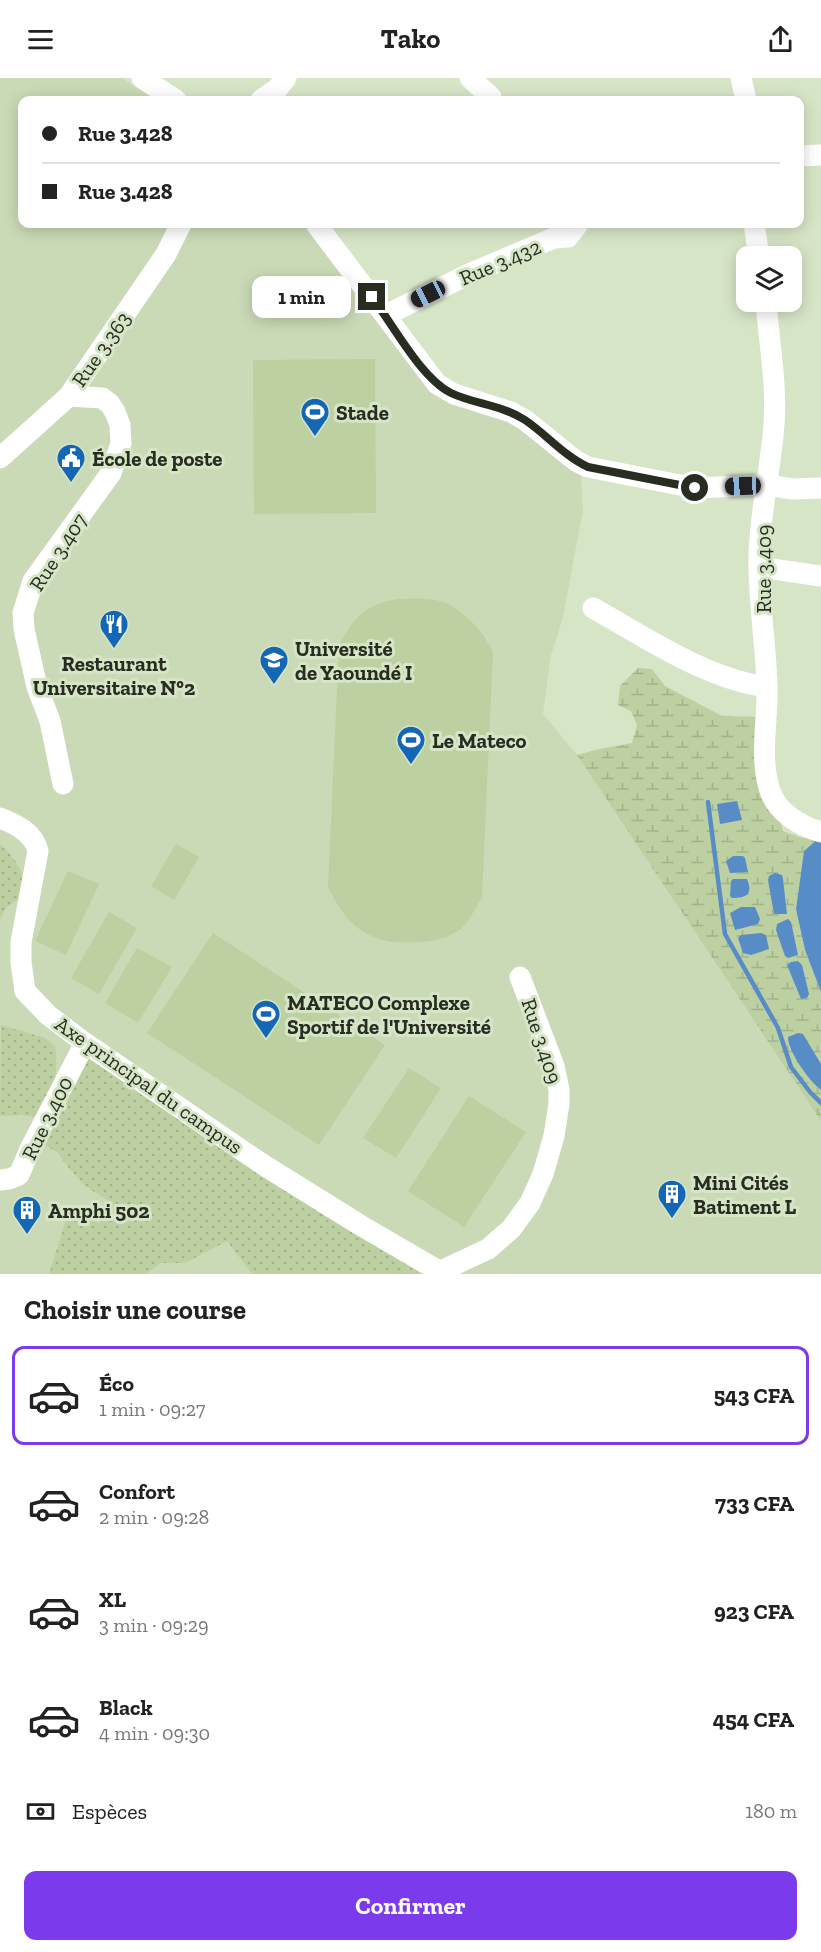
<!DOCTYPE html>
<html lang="fr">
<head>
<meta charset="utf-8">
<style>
  :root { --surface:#fff; --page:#f2f2f2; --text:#222; --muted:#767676; --line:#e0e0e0; --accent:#7c3aed }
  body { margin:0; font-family:"Zilla Slab",serif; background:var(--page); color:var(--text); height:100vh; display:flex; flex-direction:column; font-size:22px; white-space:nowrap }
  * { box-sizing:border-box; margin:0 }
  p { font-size:20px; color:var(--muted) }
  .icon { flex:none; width:33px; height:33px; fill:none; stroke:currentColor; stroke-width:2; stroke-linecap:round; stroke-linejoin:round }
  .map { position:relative; height:1196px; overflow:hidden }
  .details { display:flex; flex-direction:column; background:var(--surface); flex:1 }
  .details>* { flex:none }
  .top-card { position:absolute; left:18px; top:18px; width:786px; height:132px; border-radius:12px; box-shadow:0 3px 15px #0003; display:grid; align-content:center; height:132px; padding:0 24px; background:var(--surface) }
  .tools { position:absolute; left:736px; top:168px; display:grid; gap:12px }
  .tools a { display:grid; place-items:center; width:66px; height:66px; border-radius:12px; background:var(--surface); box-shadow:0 3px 15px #0003; font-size:30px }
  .end { position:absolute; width:27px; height:27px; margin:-14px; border:8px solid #282d22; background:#fff; box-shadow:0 0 0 3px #fff }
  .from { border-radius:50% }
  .bubble { position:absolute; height:42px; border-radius:12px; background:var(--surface); box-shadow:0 3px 15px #0003; font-size:20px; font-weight:700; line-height:42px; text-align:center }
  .car { position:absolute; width:18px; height:36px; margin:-18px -9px; border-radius:8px; box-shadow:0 0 4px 2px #0007; background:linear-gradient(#222 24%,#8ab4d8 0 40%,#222 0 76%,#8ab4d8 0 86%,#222 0) }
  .top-card b { display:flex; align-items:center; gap:21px; height:57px; font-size:22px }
  .top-card b+b { border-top:2px solid var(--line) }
  .top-card i { width:15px; height:15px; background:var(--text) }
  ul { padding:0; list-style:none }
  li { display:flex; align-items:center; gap:18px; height:99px; margin:0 12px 9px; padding:0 12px; border:3px solid transparent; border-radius:12px }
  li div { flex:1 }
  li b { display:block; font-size:22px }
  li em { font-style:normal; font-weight:700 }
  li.selected { border-color:var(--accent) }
  li>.icon { width:54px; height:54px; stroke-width:1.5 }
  h2 { padding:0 24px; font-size:27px; line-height:72px }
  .pay { display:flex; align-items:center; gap:15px; height:66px; padding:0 24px; font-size:22px }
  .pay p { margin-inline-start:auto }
  .primary-button { display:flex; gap:12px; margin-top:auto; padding:12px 24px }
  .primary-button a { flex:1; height:69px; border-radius:12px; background:var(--accent); color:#fff; font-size:24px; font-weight:700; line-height:69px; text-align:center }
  header { display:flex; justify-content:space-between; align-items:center; height:78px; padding:0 24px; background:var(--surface); font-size:27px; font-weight:700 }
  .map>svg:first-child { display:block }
</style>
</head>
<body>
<header><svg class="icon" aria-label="menu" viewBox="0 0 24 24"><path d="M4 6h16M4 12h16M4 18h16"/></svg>Tako<svg class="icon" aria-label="share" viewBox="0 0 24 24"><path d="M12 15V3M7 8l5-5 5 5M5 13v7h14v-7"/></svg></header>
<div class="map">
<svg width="821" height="1196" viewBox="0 0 821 1196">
  <defs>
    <pattern id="grass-dots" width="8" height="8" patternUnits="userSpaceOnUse" patternTransform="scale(1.5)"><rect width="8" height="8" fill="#bcd0a1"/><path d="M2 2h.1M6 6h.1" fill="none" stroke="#a2b38a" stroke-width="1.8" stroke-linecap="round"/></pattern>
    <pattern id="wetland-marsh" width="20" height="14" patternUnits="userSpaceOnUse" patternTransform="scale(1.5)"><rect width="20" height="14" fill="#bcd0a1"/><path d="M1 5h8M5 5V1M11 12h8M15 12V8" fill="none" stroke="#a2b38a"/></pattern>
  </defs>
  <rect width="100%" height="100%" fill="#d7e5c7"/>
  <path fill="#cadab6" d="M0 0H122L155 22H22V146H309L439 315 510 344 554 367 581 397 583 432 563 539 551 577 543 636 577 677 821 1043V1196H0Z"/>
  <g fill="url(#grass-dots)">
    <path d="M0 766C13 777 33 803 19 820 16 824 11 825 7 829 4 832 2 838 0 842Z"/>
    <path d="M1 947 45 960 55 968C59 997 53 1016 39 1040L22 1037 0 1038Z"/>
    <path d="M85 965 444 1196H252L227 1163 185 1185H161L146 1196H49L68 1136 100 1145 109 1123 85 1108 68 1089 58 1075 35 1061Z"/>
  </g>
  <path fill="url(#wetland-marsh)" d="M638 590 652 591 665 608 722 638 759 639 770 704 783 753 802 760H819L804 773 796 831 805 872 821 914V1043L577 677 595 672 632 665 637 647 631 633 618 627 620 608Z"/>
  <g fill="#bcd0a1">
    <path d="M375 281 376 435 254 436 253 282Z"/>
    <path d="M399 521C415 521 436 519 450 527 469 538 485 556 493 575L482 819C476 828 470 843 462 850 449 860 435 863 419 864 372 868 348 851 328 809L339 567C354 539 367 525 399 521Z"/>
    <path d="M176 766 199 779 174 822 151 808Z"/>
    <path d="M68 793 99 806 66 877 35 863Z"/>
    <path d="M109 834 137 850 99 916 71 900Z"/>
    <path d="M213 855 385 967 319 1067 147 955Z"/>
    <path d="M137 870 172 889 138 945 105 925Z"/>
    <path d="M409 990 441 1010 396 1080 363 1060Z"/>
    <path d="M469 1018 526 1054 464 1149 408 1113Z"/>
  </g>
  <g fill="#578cc7">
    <path d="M737 723 742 742 720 746 717 726Z"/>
    <path d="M819 760 821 761V914L805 872 796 831 804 773Z"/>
    <path d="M733 778H743L745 780 748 794 730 795 726 783Z"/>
    <path d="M775 795 782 797 783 801 787 836H774L768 802 769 798Z"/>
    <path d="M733 801H747C753 816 747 820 732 820L730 818 731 803Z"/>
    <path d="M741 829H755L760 841 758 846 735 852 730 835Z"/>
    <path d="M788 841 791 844 798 877 788 880 785 878 776 852 777 846Z"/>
    <path d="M761 855 766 857 769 871 751 877 743 875 738 860 741 857Z"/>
    <path d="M798 883 802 887 809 916 807 920 801 921 787 887 791 884Z"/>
    <path d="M798 955 803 956 821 986V1012C810 1004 788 974 788 959Z"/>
  </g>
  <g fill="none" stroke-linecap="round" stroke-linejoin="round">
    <path stroke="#578cc7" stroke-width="4.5" d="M708 724 725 856 778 950 791 989 810 1014 821 1025"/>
    <g stroke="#fff" stroke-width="21">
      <path d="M142 0 176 22"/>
      <path d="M470 0 491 19"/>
      <path d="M741 0 746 22"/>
      <path d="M261 22 277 11 286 0"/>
      <path d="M800 78 821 77"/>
      <path d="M316 146 437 306 454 316 511 334 525 342 576 383 588 389 695 410 766 407 793 411 821 410"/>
      <path d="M754 146 759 178"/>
      <path d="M766 224C769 264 777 306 774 346 771 390 760 433 759 477 758 521 766 565 767 609 768 642 759 680 770 713 778 735 800 748 821 754"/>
      <path d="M386 237 469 196 554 160 568 159 578 146"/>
      <path d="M0 380 69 318 166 176 181 146"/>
      <path d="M759 489 821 498"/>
      <path d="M593 530C647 560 706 601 767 609"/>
      <path d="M63 706 50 643 37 609 24 551 23 535 33 503 111 395 121 365 120 347 115 334 110 326 102 320 69 318"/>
      <path d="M0 740C16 746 34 755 38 773L21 864V884L25 913 48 937 85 965 262 1086 360 1147 444 1196"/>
      <path d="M0 1102 9 1101 19 1097 30 1071 85 965"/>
      <path d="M441 1193 488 1171 511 1151 530 1125 543 1096 554 1058 559 1026V1012L554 988 520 899"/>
    </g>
  </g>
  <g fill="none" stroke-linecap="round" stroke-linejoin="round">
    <path stroke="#282d22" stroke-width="8" d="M372 219C393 247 421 300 451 315 474 326 502 327 525 342 546 356 564 378 588 389L695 410"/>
  </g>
  <defs>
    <g id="stadium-pin" transform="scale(1.5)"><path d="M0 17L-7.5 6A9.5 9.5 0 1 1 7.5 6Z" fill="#1467b5" stroke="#d7e5c7"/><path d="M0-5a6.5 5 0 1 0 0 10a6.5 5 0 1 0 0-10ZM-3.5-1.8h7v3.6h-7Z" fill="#fff"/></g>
    <g id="civic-pin" transform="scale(1.5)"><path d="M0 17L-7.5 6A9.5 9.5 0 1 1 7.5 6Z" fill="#1467b5" stroke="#d7e5c7"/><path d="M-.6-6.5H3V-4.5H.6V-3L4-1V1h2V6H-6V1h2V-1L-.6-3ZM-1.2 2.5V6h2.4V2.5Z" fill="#fff"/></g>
    <g id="restaurant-pin" transform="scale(1.5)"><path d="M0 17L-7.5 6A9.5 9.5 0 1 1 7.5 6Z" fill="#1467b5" stroke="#d7e5c7"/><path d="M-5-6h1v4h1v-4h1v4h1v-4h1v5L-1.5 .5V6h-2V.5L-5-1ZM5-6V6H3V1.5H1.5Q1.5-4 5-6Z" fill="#fff"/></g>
    <g id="university-pin" transform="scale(1.5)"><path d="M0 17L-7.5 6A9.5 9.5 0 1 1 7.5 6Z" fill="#1467b5" stroke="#d7e5c7"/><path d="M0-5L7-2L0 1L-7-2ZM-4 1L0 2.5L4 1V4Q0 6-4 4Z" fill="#fff"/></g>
    <g id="building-pin" transform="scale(1.5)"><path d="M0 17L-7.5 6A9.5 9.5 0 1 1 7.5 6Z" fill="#1467b5" stroke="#d7e5c7"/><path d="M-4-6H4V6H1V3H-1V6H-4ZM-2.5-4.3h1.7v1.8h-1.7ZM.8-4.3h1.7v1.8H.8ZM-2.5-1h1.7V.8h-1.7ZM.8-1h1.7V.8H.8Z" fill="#fff"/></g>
  </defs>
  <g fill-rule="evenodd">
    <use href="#stadium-pin" x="315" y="334"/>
    <use href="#civic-pin" x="71" y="380"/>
    <use href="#restaurant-pin" x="114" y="546"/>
    <use href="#university-pin" x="274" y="582"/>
    <use href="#stadium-pin" x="411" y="662"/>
    <use href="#stadium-pin" x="266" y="936"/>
    <use href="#building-pin" x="672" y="1116"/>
    <use href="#building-pin" x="27" y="1132"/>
  </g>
  <g text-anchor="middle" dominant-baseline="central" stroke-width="6" stroke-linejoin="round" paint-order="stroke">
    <g font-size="21" fill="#282d22" stroke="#d7e5c7">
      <text transform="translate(500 184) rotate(-23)">Rue 3.432</text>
      <text transform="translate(101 271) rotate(-55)">Rue 3.363</text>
      <text transform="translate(58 474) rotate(-57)">Rue 3.407</text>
      <text transform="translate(763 491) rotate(-90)">Rue 3.409</text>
      <text transform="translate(542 963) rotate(72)">Rue 3.409</text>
      <text transform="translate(149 1007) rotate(35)">Axe principal du campus</text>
      <text transform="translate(47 1040) rotate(-64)">Rue 3.400</text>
    </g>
    <g font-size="21" font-weight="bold" fill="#282d22" stroke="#d7e5c7" text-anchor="start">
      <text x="336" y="334">Stade</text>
      <text x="92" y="380">École de poste</text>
      <text x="295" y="570">Université<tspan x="295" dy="24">de Yaoundé I</tspan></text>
      <text x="114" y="585" text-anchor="middle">Restaurant<tspan x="114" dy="24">Universitaire N°2</tspan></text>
      <text x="432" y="662">Le Mateco</text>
      <text x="287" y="924">MATECO Complexe<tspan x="287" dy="24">Sportif de l'Université</tspan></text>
      <text x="693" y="1104">Mini Cités<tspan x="693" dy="24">Batiment L</tspan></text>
      <text x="48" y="1132">Amphi 502</text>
    </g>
  </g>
</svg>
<div class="tools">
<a><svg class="icon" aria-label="layers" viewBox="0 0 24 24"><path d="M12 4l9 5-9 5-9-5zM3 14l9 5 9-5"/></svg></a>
</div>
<i class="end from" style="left:695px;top:410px"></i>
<i class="end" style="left:372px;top:219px"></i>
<div class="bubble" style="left:252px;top:198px;width:99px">1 min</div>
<i class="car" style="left:428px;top:216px;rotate:243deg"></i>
<i class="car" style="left:743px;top:408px;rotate:268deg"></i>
<div class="top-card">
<b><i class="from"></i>Rue 3.428</b>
<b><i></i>Rue 3.428</b>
</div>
</div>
<section class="details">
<h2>Choisir une course</h2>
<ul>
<li class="selected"><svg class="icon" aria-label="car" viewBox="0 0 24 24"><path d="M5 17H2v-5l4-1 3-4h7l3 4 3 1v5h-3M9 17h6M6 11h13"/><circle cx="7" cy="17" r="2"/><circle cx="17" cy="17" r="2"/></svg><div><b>Éco</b><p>1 min · 09:27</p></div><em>543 CFA</em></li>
<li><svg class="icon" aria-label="car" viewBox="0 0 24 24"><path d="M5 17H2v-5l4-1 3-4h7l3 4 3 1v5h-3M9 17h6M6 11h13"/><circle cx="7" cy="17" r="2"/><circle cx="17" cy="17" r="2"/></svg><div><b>Confort</b><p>2 min · 09:28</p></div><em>733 CFA</em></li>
<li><svg class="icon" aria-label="car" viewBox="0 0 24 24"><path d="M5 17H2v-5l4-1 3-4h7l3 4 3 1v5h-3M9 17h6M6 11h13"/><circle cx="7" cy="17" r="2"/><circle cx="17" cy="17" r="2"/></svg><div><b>XL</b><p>3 min · 09:29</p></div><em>923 CFA</em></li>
<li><svg class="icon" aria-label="car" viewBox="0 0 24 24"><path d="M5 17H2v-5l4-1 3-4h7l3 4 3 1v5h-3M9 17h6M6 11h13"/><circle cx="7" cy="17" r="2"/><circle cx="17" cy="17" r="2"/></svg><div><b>Black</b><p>4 min · 09:30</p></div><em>454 CFA</em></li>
</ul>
<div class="pay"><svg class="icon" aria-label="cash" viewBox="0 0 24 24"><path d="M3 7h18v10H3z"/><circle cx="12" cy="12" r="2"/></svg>Espèces<p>180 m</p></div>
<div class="primary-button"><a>Confirmer</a></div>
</section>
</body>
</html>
